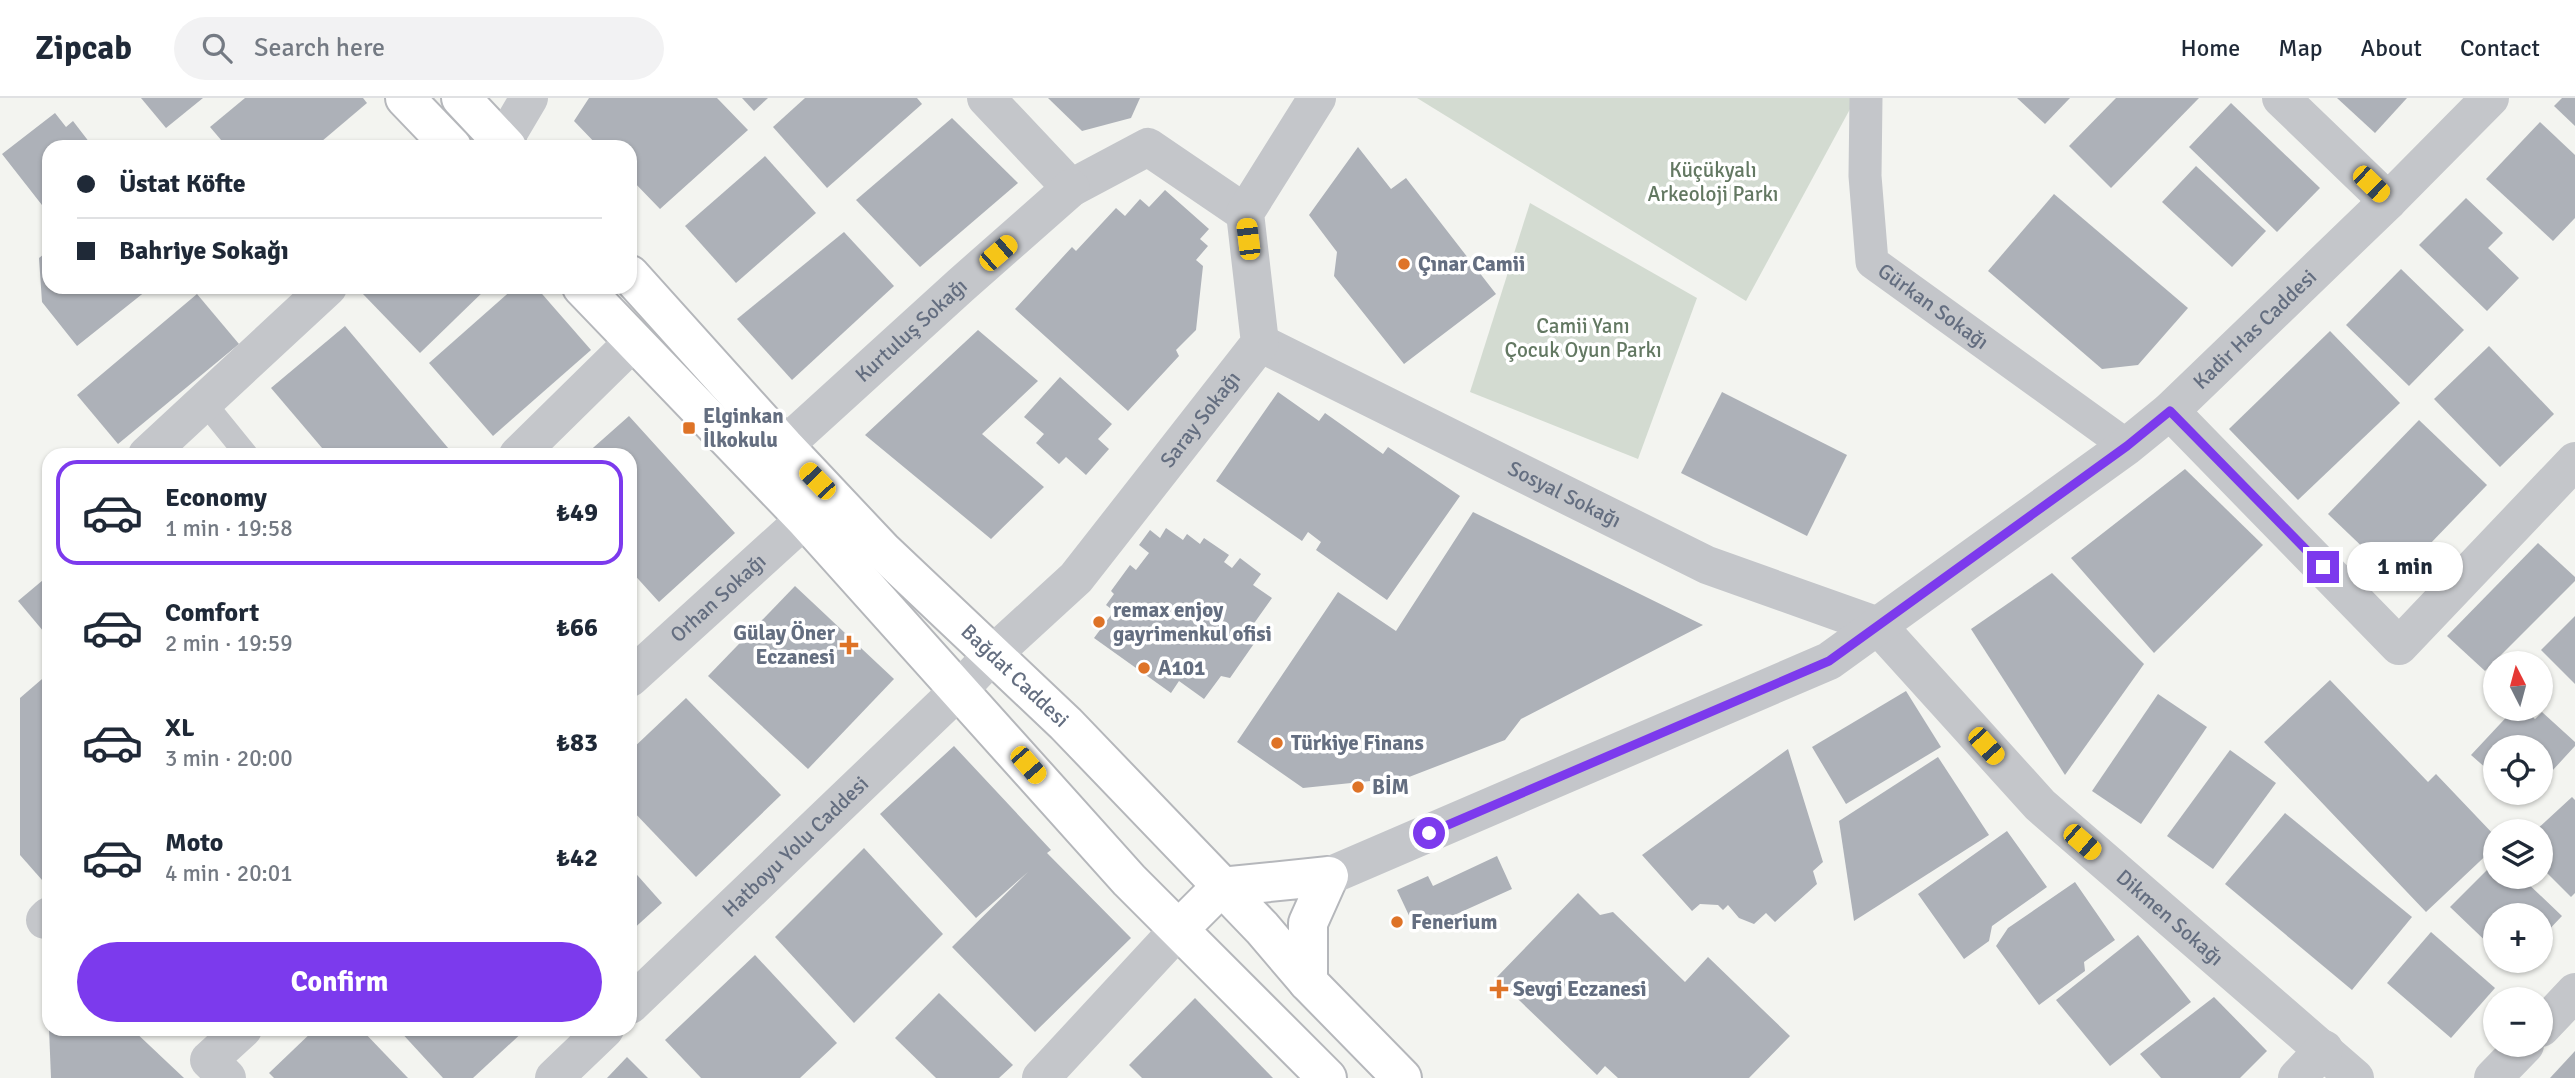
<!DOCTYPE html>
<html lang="en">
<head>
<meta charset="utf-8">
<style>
  :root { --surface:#fff; --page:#f2f2f3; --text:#1f2937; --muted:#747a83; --line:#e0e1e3; --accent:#7c3aed }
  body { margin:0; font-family:Signika,sans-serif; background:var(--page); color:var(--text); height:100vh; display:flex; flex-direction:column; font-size:26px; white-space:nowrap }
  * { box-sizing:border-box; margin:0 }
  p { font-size:23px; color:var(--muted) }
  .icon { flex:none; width:38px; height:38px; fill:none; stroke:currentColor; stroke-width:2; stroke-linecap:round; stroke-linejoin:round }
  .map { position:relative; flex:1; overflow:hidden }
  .details { position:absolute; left:42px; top:350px; width:595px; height:588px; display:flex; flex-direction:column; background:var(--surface); border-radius:21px; box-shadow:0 2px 5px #0004 }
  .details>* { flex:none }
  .top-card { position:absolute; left:42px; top:42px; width:595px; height:154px; border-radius:21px; box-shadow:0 2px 5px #0004; display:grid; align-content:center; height:154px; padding:0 35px; background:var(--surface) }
  .needle { width:46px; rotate:354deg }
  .fabs { position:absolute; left:2483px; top:553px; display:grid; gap:14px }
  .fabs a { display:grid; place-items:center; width:70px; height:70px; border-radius:50%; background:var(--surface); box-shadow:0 2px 5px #0004; font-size:35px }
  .end { position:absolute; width:32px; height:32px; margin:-16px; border:9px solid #7c3aed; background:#fff; box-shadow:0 0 0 4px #fff }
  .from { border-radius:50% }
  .bubble { position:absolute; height:49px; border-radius:24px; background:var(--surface); box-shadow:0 2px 5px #0004; font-size:23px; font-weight:700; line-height:49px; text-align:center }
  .car { position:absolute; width:21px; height:42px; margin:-21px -10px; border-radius:9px; box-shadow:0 0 5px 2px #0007; background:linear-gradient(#f5c518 24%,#345 0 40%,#f5c518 0 76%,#345 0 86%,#f5c518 0) }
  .top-card b { display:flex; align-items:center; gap:24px; height:66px; font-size:26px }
  .top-card b+b { border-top:2px solid var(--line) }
  .top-card i { width:18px; height:18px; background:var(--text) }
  ul { padding:12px 0 0; list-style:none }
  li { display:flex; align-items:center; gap:21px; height:105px; margin:0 14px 10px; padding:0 21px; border:4px solid transparent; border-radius:21px }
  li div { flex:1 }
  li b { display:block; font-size:26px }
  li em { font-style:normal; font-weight:700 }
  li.current { border-color:var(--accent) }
  li>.icon { width:63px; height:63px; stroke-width:1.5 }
  .action { display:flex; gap:14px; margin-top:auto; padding:14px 35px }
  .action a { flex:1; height:80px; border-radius:42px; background:var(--accent); color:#fff; font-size:28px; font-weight:700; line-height:80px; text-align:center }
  header { display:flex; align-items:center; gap:42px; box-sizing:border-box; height:98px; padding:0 35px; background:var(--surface); border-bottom:2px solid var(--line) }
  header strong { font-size:33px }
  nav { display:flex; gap:38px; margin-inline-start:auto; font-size:24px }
  .search { width:490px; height:63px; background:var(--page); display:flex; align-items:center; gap:18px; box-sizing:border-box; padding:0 24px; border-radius:38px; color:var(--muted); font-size:26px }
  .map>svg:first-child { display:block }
</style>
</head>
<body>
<header>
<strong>Zipcab</strong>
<div class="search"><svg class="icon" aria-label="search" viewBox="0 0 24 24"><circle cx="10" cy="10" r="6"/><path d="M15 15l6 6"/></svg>Search here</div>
<nav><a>Home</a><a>Map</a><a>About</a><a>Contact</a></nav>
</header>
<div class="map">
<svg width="2575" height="980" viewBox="0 0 2575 980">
  <rect width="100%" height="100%" fill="#f3f4f0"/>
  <g fill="#d3dbd1">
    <path d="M1417 0H1856L1746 203Z"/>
    <path d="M1530 105 1697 200 1638 361 1470 294Z"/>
  </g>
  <g fill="#adb1b8">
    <path d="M141 0H203L166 30Z"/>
    <path d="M245 0H363L367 5 315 49H227L210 29Z"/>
    <path d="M589 0H717L748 32 660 111 630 80V49H599L574 23Z"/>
    <path d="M742 0H768L754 13Z"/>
    <path d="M805 0H917L922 6 827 90 773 29Z"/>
    <path d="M1048 0H1140L1131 20 1082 33Z"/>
    <path d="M2017 0H2070L2045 26Z"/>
    <path d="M2116 0H2199L2111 90 2069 48Z"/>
    <path d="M2337 0H2407L2375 35Z"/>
    <path d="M2562 0H2575V28L2554 8Z"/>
    <path d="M2231 5 2320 90 2277 134 2189 49Z"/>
    <path d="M55 15 66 29 73 23 93 49H49V116L2 56Z"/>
    <path d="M952 20 1018 85 920 169 856 102Z"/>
    <path d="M2540 24 2575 57V120L2553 143 2486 81Z"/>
    <path d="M1358 49 1391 91 1406 80 1496 196 1404 266 1334 178 1337 154 1309 117Z"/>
    <path d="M765 58 816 115 736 185 685 128Z"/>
    <path d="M2196 68 2266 133 2232 169 2162 104Z"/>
    <path d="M1165 92 1209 131 1200 141 1208 148 1196 162 1203 168 1196 232 1176 252 1179 258 1128 313 1015 211 1072 149 1076 153 1116 110 1125 118 1140 101 1149 109Z"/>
    <path d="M2054 96 2188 210 2138 267 2102 271 1988 173Z"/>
    <path d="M2466 100 2503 135 2488 150 2519 180 2487 213 2419 147Z"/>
    <path d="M844 134 894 188 792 282 737 221Z"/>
    <path d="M49 152V189H151L77 248 42 204 39 160Z"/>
    <path d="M2401 171 2464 232 2409 288 2346 227Z"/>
    <path d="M368 189H488L420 255 362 195Z"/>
    <path d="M515 189H536L591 252 493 338 429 265Z"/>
    <path d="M197 196 239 246 118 346 77 297Z"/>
    <path d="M345 228 454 357H328L271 290Z"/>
    <path d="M978 232 1038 283 982 336 1044 389 991 441 865 337Z"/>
    <path d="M2330 233 2400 305 2298 402 2229 331Z"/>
    <path d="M2489 248 2554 316 2500 369 2434 301Z"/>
    <path d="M1060 279 1112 326 1098 341 1109 351 1086 377 1066 359 1059 366 1036 345 1044 336 1024 319Z"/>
    <path d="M1278 294 1319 323 1325 315 1383 356 1388 349 1460 398 1387 502 1316 452 1321 444 1308 434 1302 443 1216 383Z"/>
    <path d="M1722 294 1847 357 1807 438 1681 375Z"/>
    <path d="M629 318 735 435 659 504 630 472V357H585Z"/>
    <path d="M2419 322 2487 387 2396 481 2328 416Z"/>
    <path d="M2185 371 2263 447 2154 555 2071 460Z"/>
    <path d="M1473 414 1703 527 1521 621 1505 642 1409 679 1303 690 1237 644 1338 494 1396 533Z"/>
    <path d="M1166 430 1183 442 1187 436 1200 446 1204 440 1229 457 1224 464 1232 470 1240 460 1261 476 1253 487 1272 500 1250 531 1260 537 1230 580 1221 578 1204 601 1179 583 1171 595 1094 540 1114 513 1106 507 1114 496 1111 493 1130 467 1136 472 1149 455 1139 447 1150 432 1160 440Z"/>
    <path d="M2538 445 2575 479V483L2485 573 2447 538Z"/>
    <path d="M2052 475 2144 566 2065 677 1971 531Z"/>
    <path d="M49 477V540L18 503Z"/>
    <path d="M795 488 894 581 808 671 708 578Z"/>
    <path d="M2575 518V586L2541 552Z"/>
    <path d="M49 575V776L42 782 20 757V600Z"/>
    <path d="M2330 582 2428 684 2436 676 2496 739V748L2426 814 2264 644Z"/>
    <path d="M1906 593 1941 649 1846 706 1812 649Z"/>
    <path d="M2158 596 2207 629 2141 726 2092 693Z"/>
    <path d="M686 600 781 697 696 779 630 710V653Z"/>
    <path d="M2514 611H2524L2535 621 2542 614 2575 644V648L2541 685V649H2496V679L2471 657Z"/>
    <path d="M954 648 1051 752 1047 755 1131 840 1035 934 952 849 1028 774 976 820 880 716Z"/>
    <path d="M1788 651 1823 764 1813 773 1817 786 1775 824 1766 815 1754 826 1739 820 1728 807 1723 812 1718 807 1700 806 1692 813 1642 757Z"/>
    <path d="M2230 652 2276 685 2213 771 2167 738Z"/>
    <path d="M1938 659 1989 737 1854 823 1839 723Z"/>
    <path d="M2572 699 2575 702V795L2571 799 2541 769V733H2535Z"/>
    <path d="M2285 715 2412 819 2352 892 2225 786Z"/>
    <path d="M2007 733 2047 789 1992 828 1989 843 1964 861 1918 796Z"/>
    <path d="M864 750 943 836 854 925 775 839Z"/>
    <path d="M1497 758 1512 791 1430 828 1426 820 1413 826 1397 792 1428 778 1433 788Z"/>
    <path d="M2496 763V779H2521L2562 818 2541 840V817H2496V853L2450 809Z"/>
    <path d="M630 769 662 805 630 834Z"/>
    <path d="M2075 784 2115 842 2084 864 2085 873 2039 907 1996 848 2008 830Z"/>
    <path d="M1578 795 1600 817 1613 814 1685 884 1708 859 1790 938 1749 980H1618L1605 968 1597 977 1496 880Z"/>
    <path d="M2431 834 2495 890 2451 940 2387 885Z"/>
    <path d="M2138 837 2191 904 2110 968 2056 902Z"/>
    <path d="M755 857 837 945 800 980H701L665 942Z"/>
    <path d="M939 895 1013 967 999 980H936L895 940Z"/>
    <path d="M2214 899 2267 953 2240 980H2161L2140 956Z"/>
    <path d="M1195 900 1273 980H1142L1129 967Z"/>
    <path d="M49 931H132L184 980H51Z"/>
    <path d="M315 931H361L408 980H274L269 975Z"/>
    <path d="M398 931H526L473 980H443Z"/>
    <path d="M2575 953V980H2550Z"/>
    <path d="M627 959 648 980H607Z"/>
  </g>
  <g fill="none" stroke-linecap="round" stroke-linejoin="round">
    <g stroke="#b5b7bb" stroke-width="42">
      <g id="primary">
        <path d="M405 0 452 49"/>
        <path d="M461 0 507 49"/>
        <path id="s7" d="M630 177 784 348 882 452 1066 626 1262 830 1308 884 1402 980"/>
        <path d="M582 189 805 421 1129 782 1327 980"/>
        <path d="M1179 831 1221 789 1329 778 1308 825V884"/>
      </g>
    </g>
    <path stroke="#c4c6ca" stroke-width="23" d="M204 304 247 357"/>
    <path stroke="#c4c6ca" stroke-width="33" id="s1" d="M1866 0 1865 78 1872 164 2127 348"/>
    <g stroke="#c4c6ca" stroke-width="38">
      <path d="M986 0 1071 90 1148 49 1245 115"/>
      <path d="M2281 0 2388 103"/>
      <path d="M503 44 529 0"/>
      <path id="s2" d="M1260 245 1707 467 1878 528 2040 707 2355 980"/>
      <path d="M2170 313 2399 548 2575 363"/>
      <path id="s3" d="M784 348 961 187 1071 90"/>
      <path d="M147 357 328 189"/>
      <path d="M518 357 633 244"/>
      <path id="s4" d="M630 580 805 421"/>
      <path d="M45 822 49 818"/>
      <path id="s5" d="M630 907 960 591 994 555 1076 480 1260 245 1245 115 1317 0"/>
      <path d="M2541 930 2575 894"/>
      <path d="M227 980 209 962 243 931"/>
      <path d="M554 980 605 931"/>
      <path d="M1041 980 1179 831"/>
      <path d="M2297 980 2324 951"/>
      <path d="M2493 980 2525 947"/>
    </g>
    <path stroke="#c4c6ca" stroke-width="38" id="s6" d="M1329 778 1829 563 2127 348 2170 313 2388 103 2490 0"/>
    <use href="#primary" stroke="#fff" stroke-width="38"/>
  </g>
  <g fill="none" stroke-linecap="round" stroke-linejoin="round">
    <path stroke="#7c3aed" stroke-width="9" d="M1429 735 1829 563 2127 348 2170 313 2323 469"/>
  </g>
  <g fill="#de7327" stroke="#fff" stroke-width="2.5">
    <circle cx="1404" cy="166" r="7"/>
    <rect x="682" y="323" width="14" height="14" rx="3.5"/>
    <circle cx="1099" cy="524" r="7"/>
    <path d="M845.5 536.5h7v7h7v7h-7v7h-7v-7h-7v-7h7z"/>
    <circle cx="1144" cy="570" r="7"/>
    <circle cx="1277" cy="645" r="7"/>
    <circle cx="1358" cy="689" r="7"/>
    <circle cx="1397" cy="824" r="7"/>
    <path d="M1495.5 880.5h7v7h7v7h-7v7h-7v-7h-7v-7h7z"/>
  </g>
  <g text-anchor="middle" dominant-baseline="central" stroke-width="7" stroke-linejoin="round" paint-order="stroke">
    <g font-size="21" fill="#637862" stroke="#fff">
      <text x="1713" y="72">Küçükyalı<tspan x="1713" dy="24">Arkeoloji Parkı</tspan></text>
      <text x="1583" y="228">Camii Yanı<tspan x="1583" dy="24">Çocuk Oyun Parkı</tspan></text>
    </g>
    <g font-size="21" font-weight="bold" fill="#646e80" stroke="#fff" text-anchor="start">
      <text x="1418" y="166">Çınar Camii</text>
      <text x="703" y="318">Elginkan<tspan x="703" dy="24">İlkokulu</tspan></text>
      <text x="1113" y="512">remax enjoy<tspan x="1113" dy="24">gayrimenkul ofisi</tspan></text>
      <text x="835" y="535" text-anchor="end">Gülay Öner<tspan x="835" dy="24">Eczanesi</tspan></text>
      <text x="1158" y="570">A101</text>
      <text x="1291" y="645">Türkiye Finans</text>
      <text x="1372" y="689">BİM</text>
      <text x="1411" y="824">Fenerium</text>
      <text x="1513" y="891">Sevgi Eczanesi</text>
    </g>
    <g font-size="21" fill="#646e80" stroke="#fff">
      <text stroke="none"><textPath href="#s1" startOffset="240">Gürkan Sokağı</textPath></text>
      <text stroke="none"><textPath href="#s6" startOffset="1085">Kadir Has Caddesi</textPath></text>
      <text stroke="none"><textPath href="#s3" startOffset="172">Kurtuluş Sokağı</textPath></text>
      <text stroke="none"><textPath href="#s5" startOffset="819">Saray Sokağı</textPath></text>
      <text stroke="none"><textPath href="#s2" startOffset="340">Sosyal Sokağı</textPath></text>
      <text stroke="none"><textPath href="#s4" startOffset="119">Orhan Sokağı</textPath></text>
      <text stroke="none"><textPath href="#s7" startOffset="556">Bağdat Caddesi</textPath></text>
      <text stroke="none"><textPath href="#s5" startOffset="229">Hatboyu Yolu Caddesi</textPath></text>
      <text stroke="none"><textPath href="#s2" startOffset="1094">Dikmen Sokağı</textPath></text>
    </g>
  </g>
</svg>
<div class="fabs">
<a><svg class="needle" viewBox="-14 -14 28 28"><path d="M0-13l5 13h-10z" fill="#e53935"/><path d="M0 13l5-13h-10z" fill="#747a83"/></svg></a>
<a><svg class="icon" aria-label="locate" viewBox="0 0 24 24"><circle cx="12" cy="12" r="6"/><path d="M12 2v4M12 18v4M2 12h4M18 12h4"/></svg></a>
<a><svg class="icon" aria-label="layers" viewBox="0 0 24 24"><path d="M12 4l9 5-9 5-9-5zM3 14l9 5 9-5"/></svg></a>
<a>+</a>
<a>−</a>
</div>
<i class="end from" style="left:1429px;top:735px"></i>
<i class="end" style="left:2323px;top:469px"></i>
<div class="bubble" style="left:2347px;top:444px;width:116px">1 min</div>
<i class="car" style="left:2371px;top:86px;rotate:134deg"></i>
<i class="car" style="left:1248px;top:141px;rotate:353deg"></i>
<i class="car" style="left:998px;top:155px;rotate:49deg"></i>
<i class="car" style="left:817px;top:383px;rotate:316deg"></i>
<i class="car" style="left:1986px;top:648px;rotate:138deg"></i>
<i class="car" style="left:1028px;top:667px;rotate:139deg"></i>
<i class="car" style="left:2082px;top:744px;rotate:131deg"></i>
<div class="top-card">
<b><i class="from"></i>Üstat Köfte</b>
<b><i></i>Bahriye Sokağı</b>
</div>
<section class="details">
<ul>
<li class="current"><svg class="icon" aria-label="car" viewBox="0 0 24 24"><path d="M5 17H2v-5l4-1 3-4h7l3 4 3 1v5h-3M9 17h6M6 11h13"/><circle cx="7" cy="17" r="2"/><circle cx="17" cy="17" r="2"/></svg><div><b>Economy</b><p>1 min · 19:58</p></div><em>₺49</em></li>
<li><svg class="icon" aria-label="car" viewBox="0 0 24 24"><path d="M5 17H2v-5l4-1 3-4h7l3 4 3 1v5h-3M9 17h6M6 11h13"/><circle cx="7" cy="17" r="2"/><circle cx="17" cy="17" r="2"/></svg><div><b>Comfort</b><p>2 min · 19:59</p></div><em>₺66</em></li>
<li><svg class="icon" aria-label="car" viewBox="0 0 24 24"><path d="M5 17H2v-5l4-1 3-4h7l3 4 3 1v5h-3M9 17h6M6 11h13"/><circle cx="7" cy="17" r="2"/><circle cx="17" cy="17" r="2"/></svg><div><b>XL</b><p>3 min · 20:00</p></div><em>₺83</em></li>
<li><svg class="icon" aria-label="car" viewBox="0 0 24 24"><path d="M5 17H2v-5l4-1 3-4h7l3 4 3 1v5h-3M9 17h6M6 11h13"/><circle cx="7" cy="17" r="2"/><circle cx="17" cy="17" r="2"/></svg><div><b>Moto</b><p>4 min · 20:01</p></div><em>₺42</em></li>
</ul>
<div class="action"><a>Confirm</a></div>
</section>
</div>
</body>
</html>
